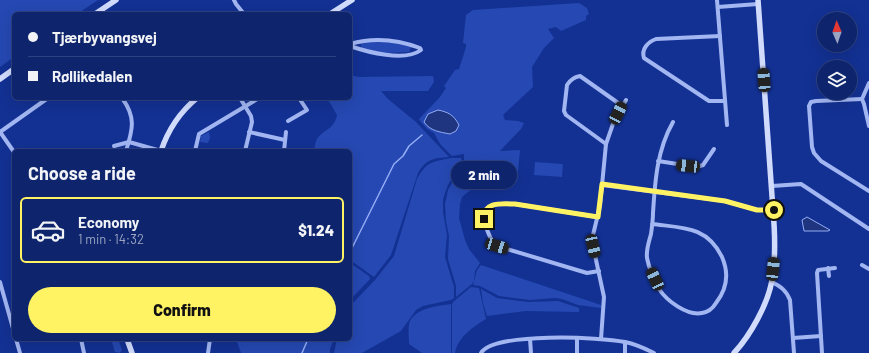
<!DOCTYPE html>
<html lang="en">
<head>
<meta charset="utf-8">
<style>
  :root { --surface:#0e256e; --page:#172d73; --text:#f1f3f6; --muted:#9ba5c2; --line:#2e4281; --accent:#fff263 }
  body { margin:0; font-family:Barlow,sans-serif; background:var(--page); color:var(--text); height:100vh; display:flex; flex-direction:column; font-size:15px; white-space:nowrap }
  * { box-sizing:border-box; margin:0 }
  p { font-size:13px; color:var(--muted) }
  .icon { flex:none; width:22px; height:22px; fill:none; stroke:currentColor; stroke-width:2; stroke-linecap:round; stroke-linejoin:round }
  .map { position:relative; flex:1; overflow:hidden }
  .drawer { position:absolute; left:12px; top:149px; width:340px; height:192px; display:flex; flex-direction:column; background:var(--surface); border-radius:6px; box-shadow:0 4px 16px #0002,0 0 0 1px var(--line) }
  .drawer>* { flex:none }
  .top-card { position:absolute; left:12px; top:12px; width:340px; height:88px; border-radius:6px; box-shadow:0 4px 16px #0002,0 0 0 1px var(--line); display:grid; align-content:center; height:88px; padding:0 16px; background:var(--surface) }
  .needle { width:26px; rotate:358deg }
  .tools { position:absolute; left:817px; top:12px; display:grid; gap:8px }
  .tools a { display:grid; place-items:center; width:40px; height:40px; border-radius:50%; background:var(--surface); box-shadow:0 4px 16px #0002,0 0 0 1px var(--line); font-size:20px }
  .end { position:absolute; width:18px; height:18px; margin:-9px; border:5px solid #fff263; background:#111; box-shadow:0 0 0 2px #111 }
  .from { border-radius:50% }
  .bubble { position:absolute; height:28px; border-radius:14px; background:var(--surface); box-shadow:0 4px 16px #0002,0 0 0 1px var(--line); font-size:13px; font-weight:800; line-height:28px; text-align:center }
  .car { position:absolute; width:12px; height:24px; margin:-12px -6px; border-radius:5px; box-shadow:0 0 3px 1px #0007; background:linear-gradient(#222 24%,#8ab4d8 0 40%,#222 0 76%,#8ab4d8 0 86%,#222 0) }
  .top-card b { display:flex; align-items:center; gap:14px; height:38px; font-size:15px }
  .top-card b+b { border-top:1px solid var(--line) }
  .top-card i { width:10px; height:10px; background:var(--text) }
  ul { padding:0; list-style:none }
  li { display:flex; align-items:center; gap:12px; height:66px; margin:0 8px 6px; padding:0 8px; border:2px solid var(--line); border-radius:6px }
  li div { flex:1 }
  li b { display:block; font-size:15px }
  li em { font-style:normal; font-weight:800 }
  li.active { border-color:var(--accent) }
  li>.icon { width:36px; height:36px; stroke-width:1.5 }
  h2 { padding:0 16px; font-size:18px; line-height:48px }
  .action { display:flex; gap:8px; margin-top:auto; padding:8px 16px }
  .action a { flex:1; height:46px; border-radius:24px; background:var(--accent); color:#111; font-size:16px; font-weight:800; line-height:46px; text-align:center }
  .map>svg:first-child { display:block }
</style>
</head>
<body>
<div class="map">
<svg width="869" height="353" viewBox="0 0 869 353">
  <rect width="100%" height="100%" fill="#133193"/>
  <g fill="#2548b2">
    <path d="M0 0H98L77 14H14V57L0 67Z"/>
    <path d="M579 3 587 8 589 14 586 16V20L561 31 556 27 548 29 554 38 544 48 532 67 533 87 503 115 505 120 518 121 524 123 521 129 500 151 520 150 517 182 491 181 478 184 462 197 460 204 459 218 465 240 469 249 480 263 475 271 474 281 472 284 456 297V286L448 259 449 236 446 221 445 204 448 190 464 163V154L452 156 440 144 434 133 427 129 421 122 419 119 440 97 446 88 444 86 455 70 459 69 466 47V44L463 43 466 15 473 10Z"/>
    <path d="M374 41 390 42 411 47 409 52 386 53 361 48V43Z"/>
    <path d="M350 75 359 77 433 76 434 82 428 91H381L388 99 416 122 449 157C434 158 426 159 418 173L391 255 374 277 350 260V151H314C315 147 315 142 317 139 325 128 334 130 337 115L327 98H350Z"/>
    <path d="M209 132 210 138 208 143 200 142 201 136Z"/>
    <path d="M451 158H461L462 161 448 185 443 199V212L447 235 445 257 454 287V298L451 300 423 306 416 310 401 331 362 353H334L337 339H350V306L375 280 394 256 417 179C427 161 432 162 451 158Z"/>
    <path d="M535 162 563 164 562 177 534 175Z"/>
    <path d="M350 263 369 276 370 279 350 300Z"/>
    <path d="M481 265 601 305V308L578 305 562 299 555 298 530 300 499 296 480 286 473 285 477 270Z"/>
    <path d="M471 287 479 288 486 319C473 327 458 337 455 353H452V304L453 302Z"/>
    <path d="M481 289 497 298 528 302 558 301 579 308V312L526 311 487 316 483 303Z"/>
    <path d="M451 304V353H422L409 344C409 338 408 330 409 324 413 308 438 306 451 304Z"/>
    <path d="M111 339H118L122 350 120 353 115 352Z"/>
    <path d="M236 339H334L330 349V353H241Z"/>
  </g>
  <g fill="#1f3580" stroke="#94adf5">
    <path d="M438 110C448 112 454 115 459 125L456 131 450 134C440 132 430 131 424 122L428 114Z"/>
    <path d="M807 217 830 230 828 231H804L802 220Z"/>
  </g>
  <g fill="none" stroke-linecap="round" stroke-linejoin="round">
    <g stroke="#94adf5" stroke-width="1.5">
      <path d="M350 252 394 164 403 156 409 146 422 135"/>
      <path d="M302 353 308 339"/>
    </g>
    <g stroke="#a2b6f2" stroke-width="4">
      <path d="M234 0 236 4 244 14"/>
      <path d="M717 0 727 125"/>
      <path d="M718 7 758 4"/>
      <path d="M720 36 656 39C648 42 641 49 644 58L709 101H725"/>
      <path d="M350 44C374 37 396 39 420 48L421 50C405 62 367 52 350 46"/>
      <path d="M869 83 862 99 864 104 869 126"/>
      <path d="M122 98C136 117 133 129 126 151"/>
      <path d="M240 98 251 116 252 122 245 151"/>
      <path d="M862 99 816 101 811 102 809 106 812 147 814 153 821 161 869 191"/>
      <path d="M288 121 307 110 299 98"/>
      <path d="M0 132 48 98"/>
      <path d="M0 132 14 152"/>
      <path d="M249 132 285 140"/>
      <path d="M606 144 566 115 564 111 567 85C570 80 575 77 580 76L621 105"/>
      <path d="M114 146 129 142 161 151"/>
      <path d="M195 151 199 134 259 98"/>
      <path d="M284 151 286 132"/>
      <path d="M658 161 697 167 703 165 714 149"/>
      <path d="M602 185 725 201 757 210H773"/>
      <path d="M772 186 801 184 869 229"/>
      <path d="M598 217 515 204C497 203 479 202 486 227 489 235 491 241 497 246L587 273 599 271"/>
      <path d="M652 224C683 228 707 226 722 257 729 273 727 289 716 303 713 308 709 312 702 313 687 316 667 301 659 289 654 280 649 268 647 258 646 249 649 242 651 234 652 227 653 220 653 213 655 181 657 150 673 122"/>
      <path d="M862 265 869 269"/>
      <path d="M828 268 829 276"/>
      <path d="M0 282 14 332"/>
      <path d="M772 282C781 287 786 290 790 300L794 353"/>
      <path d="M577 338V353"/>
      <path d="M793 338 821 336"/>
      <path d="M16 339 20 353"/>
      <path d="M81 339 84 353"/>
      <path d="M530 339 531 353"/>
      <path d="M601 339 604 297 593 246V235L600 206 606 144 614 121 626 100"/>
      <path d="M208 353 210 339"/>
      <path d="M481 353C494 332 601 337 625 342 635 344 644 348 654 353"/>
      <path d="M625 353V342"/>
      <path d="M822 353 817 273 818 270 835 268"/>
    </g>
    <g stroke="#d1dbfc" stroke-width="5.5">
      <path d="M95 14 116 0"/>
      <path d="M330 14 352 0"/>
      <path d="M0 79 14 69"/>
      <path d="M161 151C168 130 180 112 197 98"/>
      <path d="M127 339 132 353"/>
      <path d="M734 353C750 336 768 304 772 280 776 257 775 233 773 210L758 0"/>
    </g>
  </g>
  <g fill="none" stroke-linecap="round" stroke-linejoin="round">
    <path stroke="#fff263" stroke-width="5" d="M484 219C483 201 502 204 515 204L598 217 602 184 725 201 757 210H774"/>
  </g>
</svg>
<div class="tools">
<a><svg class="needle" viewBox="-14 -14 28 28"><path d="M0-13l5 13h-10z" fill="#e53935"/><path d="M0 13l5-13h-10z" fill="#9ba5c2"/></svg></a>
<a><svg class="icon" aria-label="layers" viewBox="0 0 24 24"><path d="M12 4l9 5-9 5-9-5zM3 14l9 5 9-5"/></svg></a>
</div>
<i class="end from" style="left:774px;top:210px"></i>
<i class="end" style="left:484px;top:219px"></i>
<div class="bubble" style="left:451px;top:161px;width:66px">2 min</div>
<i class="car" style="left:764px;top:80px;rotate:356deg"></i>
<i class="car" style="left:618px;top:113px;rotate:26deg"></i>
<i class="car" style="left:688px;top:166px;rotate:276deg"></i>
<i class="car" style="left:497px;top:246px;rotate:107deg"></i>
<i class="car" style="left:593px;top:246px;rotate:167deg"></i>
<i class="car" style="left:773px;top:269px;rotate:6deg"></i>
<i class="car" style="left:655px;top:279px;rotate:335deg"></i>
<div class="top-card">
<b><i class="from"></i>Tjærbyvangsvej</b>
<b><i></i>Røllikedalen</b>
</div>
<section class="drawer">
<h2>Choose a ride</h2>
<ul>
<li class="active"><svg class="icon" aria-label="car" viewBox="0 0 24 24"><path d="M5 17H2v-5l4-1 3-4h7l3 4 3 1v5h-3M9 17h6M6 11h13"/><circle cx="7" cy="17" r="2"/><circle cx="17" cy="17" r="2"/></svg><div><b>Economy</b><p>1 min · 14:32</p></div><em>$1.24</em></li>
</ul>
<div class="action"><a>Confirm</a></div>
</section>
</div>
</body>
</html>
